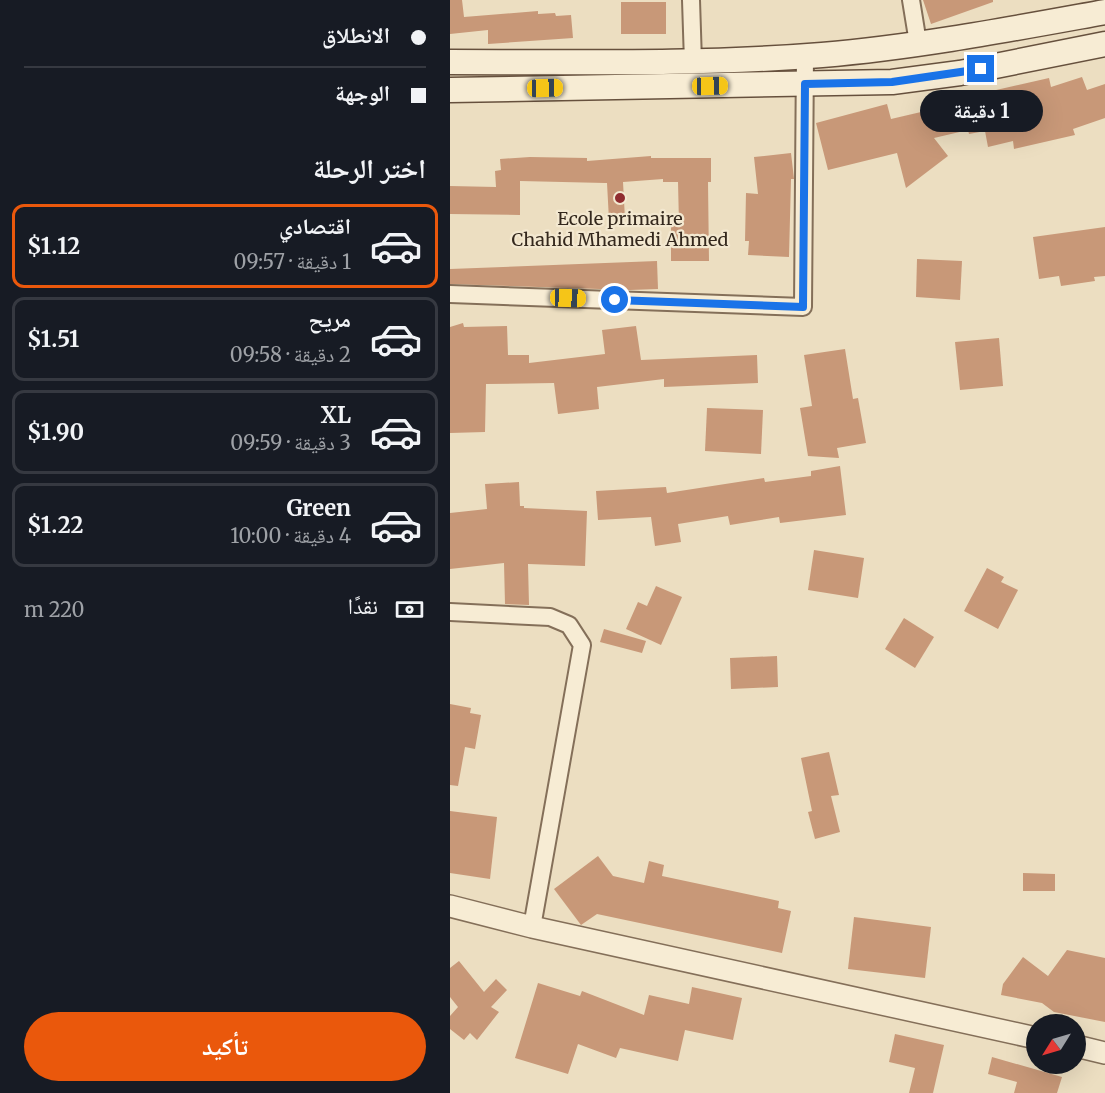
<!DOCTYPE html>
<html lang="ar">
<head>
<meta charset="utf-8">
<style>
  :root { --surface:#171b24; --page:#242831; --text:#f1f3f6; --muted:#9ea1a6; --line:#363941; --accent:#ea580c }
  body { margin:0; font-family:Merriweather,"Noto Naskh Arabic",serif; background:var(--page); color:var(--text); direction:rtl; height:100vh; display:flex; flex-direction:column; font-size:22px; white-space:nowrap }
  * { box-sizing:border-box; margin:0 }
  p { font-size:20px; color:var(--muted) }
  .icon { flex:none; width:33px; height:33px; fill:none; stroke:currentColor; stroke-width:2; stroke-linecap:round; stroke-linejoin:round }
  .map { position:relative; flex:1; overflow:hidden; direction:ltr }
  .drawer { display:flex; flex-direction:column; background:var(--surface); width:450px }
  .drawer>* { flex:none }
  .guide { display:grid; align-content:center; height:132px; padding:0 24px; background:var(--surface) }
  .needle { width:39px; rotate:233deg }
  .fabs { position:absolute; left:576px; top:1014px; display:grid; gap:12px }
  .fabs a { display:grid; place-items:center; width:60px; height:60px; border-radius:50%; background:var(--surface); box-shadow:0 6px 24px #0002; font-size:30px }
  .end { position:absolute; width:27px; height:27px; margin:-14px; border:8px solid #1a73e8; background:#fff; box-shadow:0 0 0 3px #fff }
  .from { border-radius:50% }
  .bubble { position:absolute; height:42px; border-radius:21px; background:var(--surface); box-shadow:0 6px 24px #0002; font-size:20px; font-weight:700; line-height:42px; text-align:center; direction:rtl }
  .car { position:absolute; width:18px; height:36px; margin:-18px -9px; border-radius:8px; box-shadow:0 0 4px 2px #0007; background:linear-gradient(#f5c518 24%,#345 0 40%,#f5c518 0 76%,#345 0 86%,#f5c518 0) }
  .guide b { display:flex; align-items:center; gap:21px; height:57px; font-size:22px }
  .guide b+b { border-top:2px solid var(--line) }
  .guide i { width:15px; height:15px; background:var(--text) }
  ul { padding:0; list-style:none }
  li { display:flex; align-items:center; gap:18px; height:84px; margin:0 12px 9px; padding:0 12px; border:3px solid var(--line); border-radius:12px }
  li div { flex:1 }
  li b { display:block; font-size:22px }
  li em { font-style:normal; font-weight:700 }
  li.active { border-color:var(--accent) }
  li>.icon { width:54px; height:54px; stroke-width:1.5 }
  h2 { padding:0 24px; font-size:27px; line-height:72px }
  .pay { display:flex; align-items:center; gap:15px; height:66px; padding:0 24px; font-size:22px }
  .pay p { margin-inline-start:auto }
  .button { display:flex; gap:12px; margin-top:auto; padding:12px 24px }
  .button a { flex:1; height:69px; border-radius:36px; background:var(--accent); color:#fff; font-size:24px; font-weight:700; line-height:69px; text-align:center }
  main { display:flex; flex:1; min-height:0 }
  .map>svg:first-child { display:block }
</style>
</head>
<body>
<main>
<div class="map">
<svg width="655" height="1093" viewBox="0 0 655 1093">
  <rect width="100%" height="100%" fill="#ecdec1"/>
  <g fill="#c89878">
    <path d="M0 0H12L14 17 88 11V14L105 13 106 16 121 15 123 38 38 44V30L0 34Z"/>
    <path d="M473 0H543V2L481 24Z"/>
    <rect x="171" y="2" width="45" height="32"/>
    <path d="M632 77 637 90 655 84V118L623 129 625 135 564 149 563 141 538 147 535 131 519 134 518 130 484 138 498 156 456 188 447 153 378 170 366 123 437 104 441 119 471 112 485 101 496 98 498 101 599 78 601 87Z"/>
    <path d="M341 153 344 179H341L339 257 298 255 299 241H295L296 193 308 194 304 157Z"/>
    <path d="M201 156V158H261V182H258L259 261H221V224H229L228 182H213V179L173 182 175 219 159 220 157 183H155L70 181V215L0 214V186L46 187 45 171 51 170 50 159 80 157 137 158V161Z"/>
    <path d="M655 227V276L644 277 645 281 611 286 609 276 589 279 583 237Z"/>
    <path d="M467 259 512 261 510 300 466 297Z"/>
    <path d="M207 261 208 289 180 290 0 284V269Z"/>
    <path d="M13 323 14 327 57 326 58 355H79V363L155 354 152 330 186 326 191 360 307 355 308 383 214 387V379L147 387 149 409 108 414 104 383 36 384 35 432 0 433V327Z"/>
    <path d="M549 338 553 386 510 390 505 342Z"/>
    <path d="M395 349 403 399 408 398 416 443 387 448 389 458 358 456 350 408 362 406 354 355Z"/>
    <path d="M257 408 313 410 311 454 255 451Z"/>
    <path d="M390 466 396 515 330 523 329 517 280 525 278 516 228 524 231 542 205 546 201 517 148 520 146 491 216 487 217 493 314 478 315 482 361 476V471Z"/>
    <path d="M69 482 70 506H74V508L137 511 135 566 78 564 79 605 55 604 54 563 0 569V513L37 509 35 484Z"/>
    <path d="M364 550 414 558 408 598 358 590Z"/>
    <path d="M537 568 554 577 551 582 568 590 548 629 514 611Z"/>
    <path d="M206 586 232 597 211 645 176 629 188 602 197 606Z"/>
    <path d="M454 618 484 637 465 668 435 649Z"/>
    <path d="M154 629 196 641 192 653 150 642Z"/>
    <path d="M327 656 328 687 281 689 280 658Z"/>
    <path d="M0 704 21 708 20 713 31 715 25 749 15 747 8 786 0 785Z"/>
    <path d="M379 752 389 795 381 796 390 832 365 839 358 812 362 811 351 758Z"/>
    <path d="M0 811 47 817 40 879 0 873Z"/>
    <path d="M148 856 163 876 194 883 199 861 214 865 212 876 329 901 328 908 341 911 332 953 147 914 131 925 104 889Z"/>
    <path d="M573 873 605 874V891H573Z"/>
    <path d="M404 917 481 927 475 978 398 969Z"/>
    <path d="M617 950 655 958V1022L604 1012 592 1003 551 995 553 984 573 957 598 976Z"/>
    <path d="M9 961 34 992 46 979 57 990 41 1007 49 1012 27 1040 20 1033 14 1040 0 1029V1016L8 1007 0 997V968Z"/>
    <path d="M88 983 130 996 132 991 194 1015 199 995 239 1004 242 987 292 998 283 1040 235 1030 228 1061 170 1048 166 1058 128 1044 118 1074 65 1058Z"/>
    <path d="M445 1034 494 1045 483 1093H459L465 1068 439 1062Z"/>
    <path d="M542 1057 612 1077 607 1093H564L567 1082 538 1074Z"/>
  </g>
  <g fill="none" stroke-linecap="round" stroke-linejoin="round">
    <g stroke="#846f59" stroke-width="20">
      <g id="minor">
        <path d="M241 0 243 62"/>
        <path d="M461 0 468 43"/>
        <path d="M0 294 353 307 355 55"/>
        <path d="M0 612 100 617 119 625 132 645 82 927"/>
      </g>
    </g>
    <g stroke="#846f59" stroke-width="24">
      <g id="tertiary">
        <path d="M0 906 82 927 586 1038"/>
        <path d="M626 1046 655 1053"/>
      </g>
    </g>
    <g stroke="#66503d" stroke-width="27">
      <g id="secondary">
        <path d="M0 62C124 62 248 65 372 55 467 47 561 29 655 12"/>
        <path d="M0 90 442 82 510 73 655 44"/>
      </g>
    </g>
    <use href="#minor" stroke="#f7ecd4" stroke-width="16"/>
    <use href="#tertiary" stroke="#f7ecd4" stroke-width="21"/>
    <use href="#secondary" stroke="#f7ecd4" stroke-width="24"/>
  </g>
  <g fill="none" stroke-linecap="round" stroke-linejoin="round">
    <path stroke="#1a73e8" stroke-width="8" d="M165 300 353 307 355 84 442 82 531 69"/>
  </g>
  <circle fill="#902c2f" stroke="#f3e8d0" stroke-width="2" cx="170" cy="198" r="6"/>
  <g text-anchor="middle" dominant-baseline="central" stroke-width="4.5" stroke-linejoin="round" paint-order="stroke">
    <g font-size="18" fill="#34281d" stroke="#f3e8d0">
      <text x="170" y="218">Ecole primaire<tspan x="170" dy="21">Chahid Mhamedi Ahmed</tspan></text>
    </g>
  </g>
</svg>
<div class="fabs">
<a><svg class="needle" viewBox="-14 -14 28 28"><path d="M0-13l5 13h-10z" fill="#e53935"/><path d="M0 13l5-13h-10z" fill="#9ea1a6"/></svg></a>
</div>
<i class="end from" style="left:165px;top:300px"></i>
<i class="end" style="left:531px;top:69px"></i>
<div class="bubble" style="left:470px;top:90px;width:123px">1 دقيقة</div>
<i class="car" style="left:260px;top:86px;rotate:89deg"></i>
<i class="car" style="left:95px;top:88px;rotate:89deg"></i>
<i class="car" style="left:118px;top:298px;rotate:92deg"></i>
</div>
<section class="drawer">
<div class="guide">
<b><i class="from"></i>الانطلاق</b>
<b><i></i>الوجهة</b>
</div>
<h2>اختر الرحلة</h2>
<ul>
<li class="active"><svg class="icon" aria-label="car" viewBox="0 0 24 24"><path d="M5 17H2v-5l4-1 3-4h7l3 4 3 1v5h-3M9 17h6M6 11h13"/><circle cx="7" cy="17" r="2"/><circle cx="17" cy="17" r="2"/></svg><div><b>اقتصادي</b><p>1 دقيقة · 09:57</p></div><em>$1.12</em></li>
<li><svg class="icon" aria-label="car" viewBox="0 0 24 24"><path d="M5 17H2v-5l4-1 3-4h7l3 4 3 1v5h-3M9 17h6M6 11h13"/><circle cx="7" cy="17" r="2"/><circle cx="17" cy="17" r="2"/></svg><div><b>مريح</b><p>2 دقيقة · 09:58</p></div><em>$1.51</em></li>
<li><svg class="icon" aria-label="car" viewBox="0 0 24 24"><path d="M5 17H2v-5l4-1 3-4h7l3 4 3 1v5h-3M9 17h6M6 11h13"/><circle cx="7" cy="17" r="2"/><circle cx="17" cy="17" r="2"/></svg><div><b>XL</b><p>3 دقيقة · 09:59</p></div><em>$1.90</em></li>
<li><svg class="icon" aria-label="car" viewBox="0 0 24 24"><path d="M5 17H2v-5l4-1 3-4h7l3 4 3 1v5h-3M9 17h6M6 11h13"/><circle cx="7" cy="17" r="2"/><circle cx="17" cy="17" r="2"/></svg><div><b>Green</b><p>4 دقيقة · 10:00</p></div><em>$1.22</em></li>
</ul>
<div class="pay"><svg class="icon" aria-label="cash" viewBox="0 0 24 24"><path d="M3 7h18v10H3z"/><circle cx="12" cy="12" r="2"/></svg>نقدًا<p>220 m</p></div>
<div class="button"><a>تأكيد</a></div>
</section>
</main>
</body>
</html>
